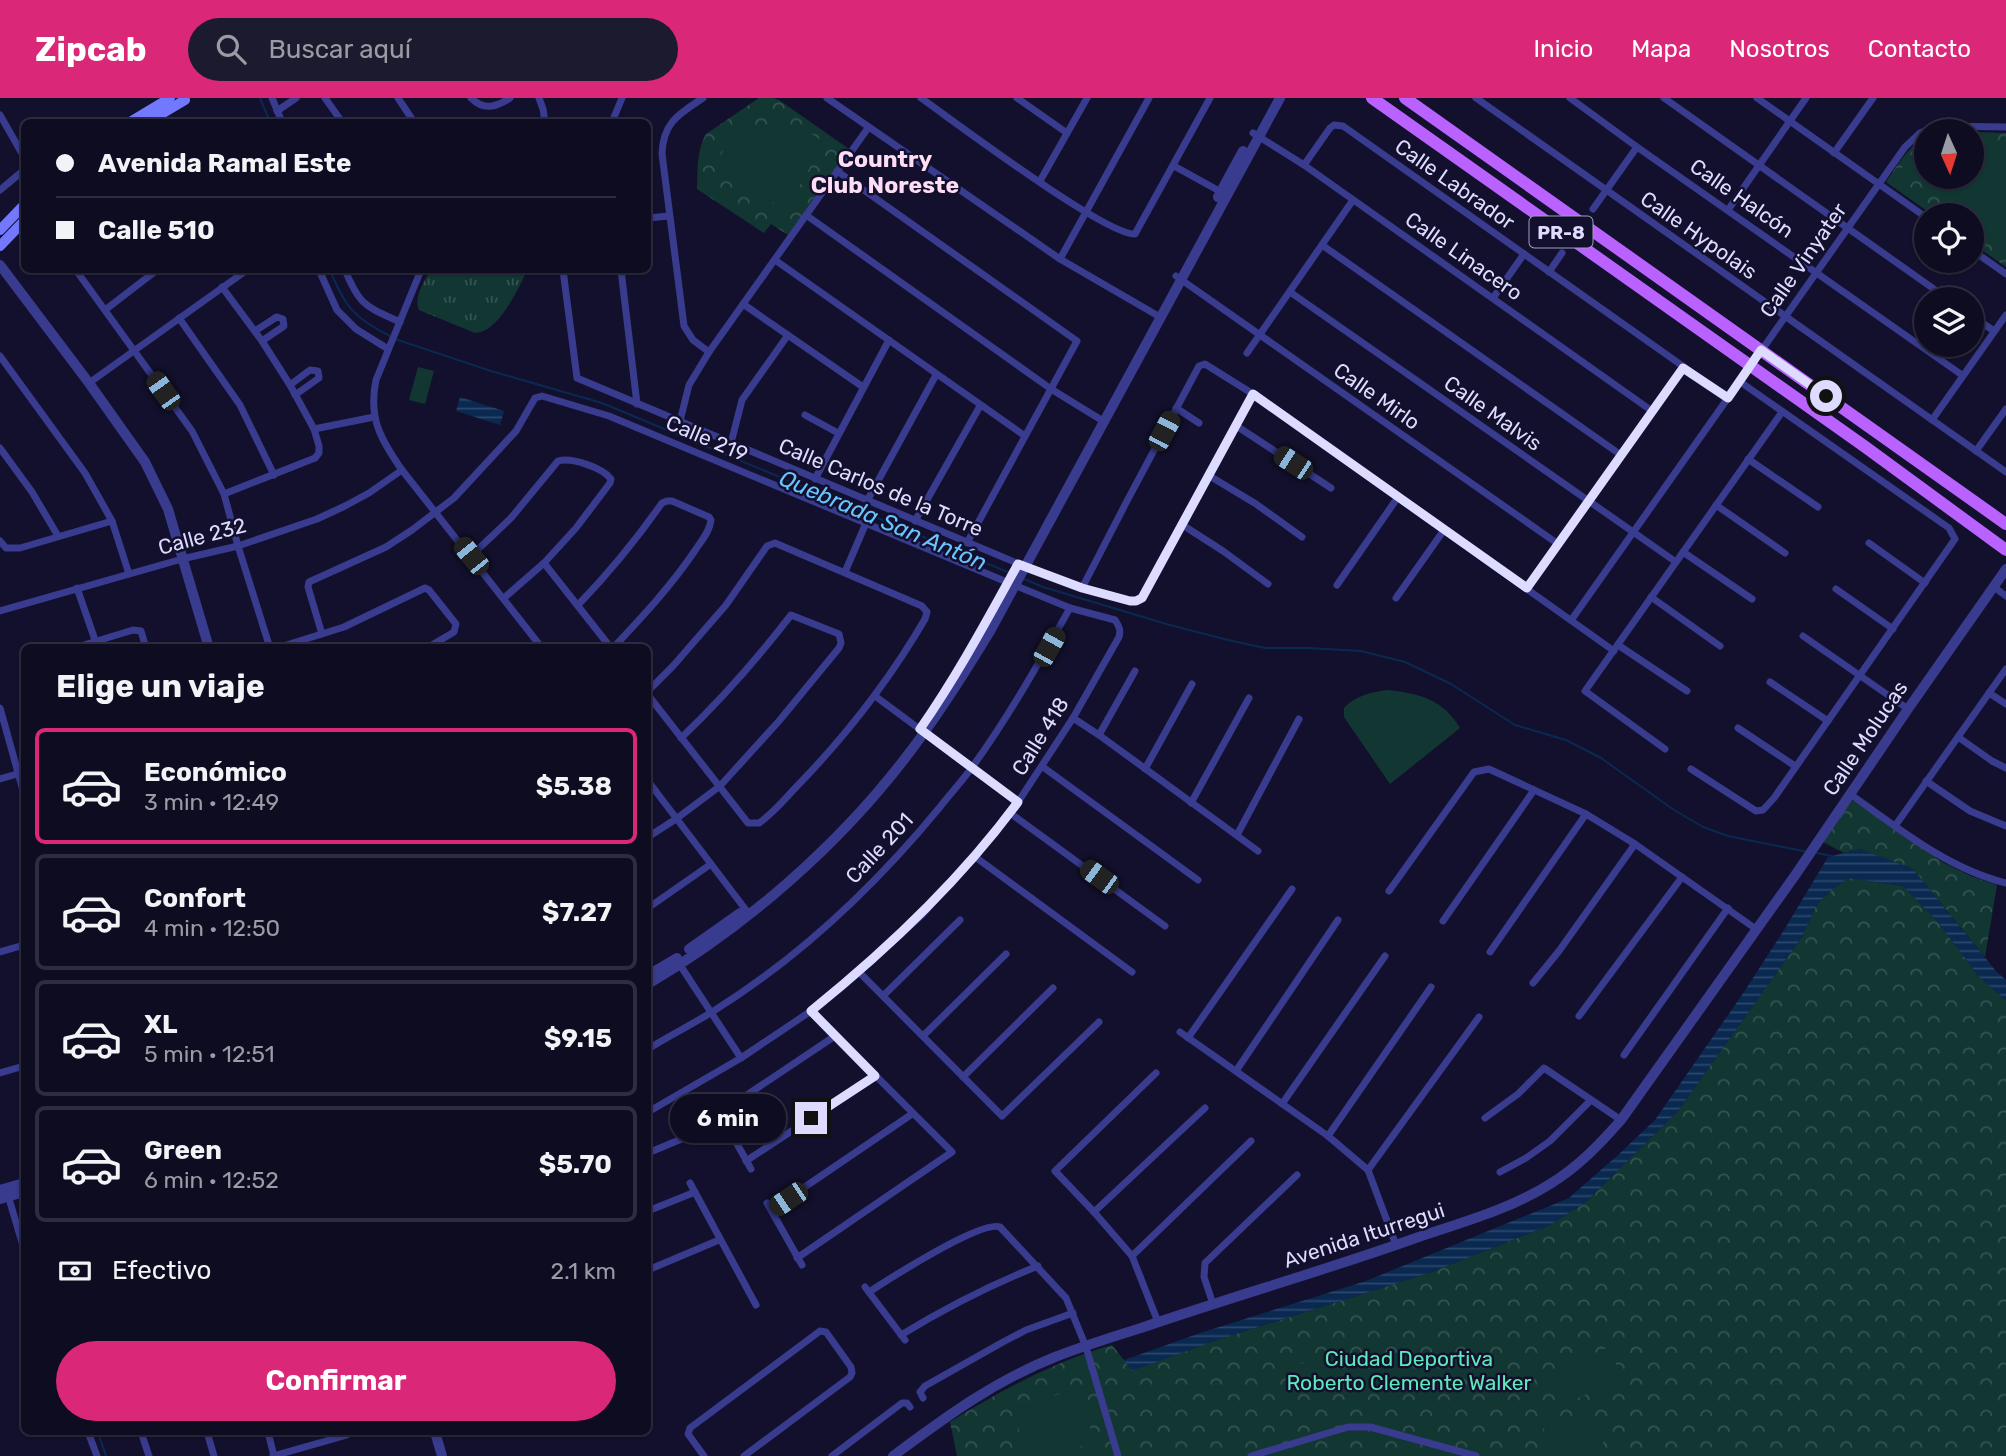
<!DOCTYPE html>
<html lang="es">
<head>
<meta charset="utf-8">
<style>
  :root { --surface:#0e0c21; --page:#1c1a2e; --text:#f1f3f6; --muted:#9b9ba5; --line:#2e2c3f; --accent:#db2777 }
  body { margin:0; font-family:Rubik,sans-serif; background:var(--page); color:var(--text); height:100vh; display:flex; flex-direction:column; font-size:26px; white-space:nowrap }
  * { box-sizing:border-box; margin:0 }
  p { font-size:23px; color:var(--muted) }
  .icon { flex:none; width:38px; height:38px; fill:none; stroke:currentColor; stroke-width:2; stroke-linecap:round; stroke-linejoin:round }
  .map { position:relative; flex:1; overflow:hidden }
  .details { position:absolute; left:21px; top:546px; width:630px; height:791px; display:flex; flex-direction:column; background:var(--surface); border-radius:10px; box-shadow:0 2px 5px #0004,0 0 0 2px var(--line) }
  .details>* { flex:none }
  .hud { position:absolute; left:21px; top:21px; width:630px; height:154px; border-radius:10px; box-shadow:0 2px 5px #0004,0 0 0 2px var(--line); display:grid; align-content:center; height:154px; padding:0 35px; background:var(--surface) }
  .needle { width:46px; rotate:177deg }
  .tools { position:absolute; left:1914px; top:21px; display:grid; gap:14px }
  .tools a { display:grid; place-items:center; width:70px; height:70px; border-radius:50%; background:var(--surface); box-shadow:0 2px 5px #0004,0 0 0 2px var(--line); font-size:35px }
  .end { position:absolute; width:32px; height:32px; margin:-16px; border:9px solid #dddbff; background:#111; box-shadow:0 0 0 4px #111 }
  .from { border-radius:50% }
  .bubble { position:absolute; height:49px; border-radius:24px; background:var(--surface); box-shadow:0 2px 5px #0004,0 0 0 2px var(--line); font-size:23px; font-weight:700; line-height:49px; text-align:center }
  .car { position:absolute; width:21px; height:42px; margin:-21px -10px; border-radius:9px; box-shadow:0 0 5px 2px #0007; background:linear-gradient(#222 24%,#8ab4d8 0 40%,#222 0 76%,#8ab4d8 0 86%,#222 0) }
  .hud b { display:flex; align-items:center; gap:24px; height:66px; font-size:26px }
  .hud b+b { border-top:2px solid var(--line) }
  .hud i { width:18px; height:18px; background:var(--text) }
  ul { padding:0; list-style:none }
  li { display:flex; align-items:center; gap:21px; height:116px; margin:0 14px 10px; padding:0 21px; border:4px solid var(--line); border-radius:10px }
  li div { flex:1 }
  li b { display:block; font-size:26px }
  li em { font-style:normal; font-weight:700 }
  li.on { border-color:var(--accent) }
  li>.icon { width:63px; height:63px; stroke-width:1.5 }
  h2 { padding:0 35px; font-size:32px; line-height:84px }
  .pay { display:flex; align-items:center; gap:18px; height:77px; padding:0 35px; font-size:26px }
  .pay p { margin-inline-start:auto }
  .cta { display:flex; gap:14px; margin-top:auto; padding:14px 35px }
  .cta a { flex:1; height:80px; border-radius:42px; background:var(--accent); color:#fff; font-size:28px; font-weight:700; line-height:80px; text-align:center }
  header { display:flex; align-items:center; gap:42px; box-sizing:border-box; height:98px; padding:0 35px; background:var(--accent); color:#fff }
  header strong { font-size:33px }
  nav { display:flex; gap:38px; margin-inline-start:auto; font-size:24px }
  .search { width:490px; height:63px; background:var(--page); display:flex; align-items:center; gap:18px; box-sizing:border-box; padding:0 24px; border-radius:38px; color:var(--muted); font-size:26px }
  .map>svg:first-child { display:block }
</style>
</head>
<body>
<header>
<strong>Zipcab</strong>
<div class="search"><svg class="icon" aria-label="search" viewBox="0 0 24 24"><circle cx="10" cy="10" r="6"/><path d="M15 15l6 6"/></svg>Buscar aquí</div>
<nav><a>Inicio</a><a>Mapa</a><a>Nosotros</a><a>Contacto</a></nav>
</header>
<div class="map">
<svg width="2006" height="1358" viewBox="0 0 2006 1358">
  <defs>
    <pattern id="grass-tufts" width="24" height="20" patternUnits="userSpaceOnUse" patternTransform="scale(1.75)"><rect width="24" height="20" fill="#123733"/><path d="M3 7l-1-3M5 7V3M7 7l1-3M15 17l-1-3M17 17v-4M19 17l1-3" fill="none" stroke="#345352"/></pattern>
    <pattern id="forest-crowns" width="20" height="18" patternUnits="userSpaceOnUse" patternTransform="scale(1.75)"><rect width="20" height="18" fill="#123733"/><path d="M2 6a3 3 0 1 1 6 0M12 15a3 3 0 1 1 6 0" fill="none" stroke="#345352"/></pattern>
    <pattern id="water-rules" width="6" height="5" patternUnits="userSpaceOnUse" patternTransform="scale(1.75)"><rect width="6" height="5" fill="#0a2951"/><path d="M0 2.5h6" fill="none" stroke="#2d476b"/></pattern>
  </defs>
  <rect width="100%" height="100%" fill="#12102c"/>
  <path fill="url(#grass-tufts)" d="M430 172H527C519 190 498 235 475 235L419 212C413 199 425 183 430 172Z"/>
  <g fill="url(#forest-crowns)">
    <path d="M759 0H773L779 2 849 51 788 137 771 126 764 135 697 91C698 73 696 53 706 36Z"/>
    <path d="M1972 34 2006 35V169L1972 145V117H1933L1886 84C1897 69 1908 47 1927 39V79H1972Z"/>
    <path d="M1851 703H1854L1944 765 1973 779 1997 787 1985 859 1913 771 1860 751 1844 755 1823 744Z"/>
    <path d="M1849 780 1903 788 1938 824 1979 879 2006 902V1358H957L950 1324C1002 1292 1053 1264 1112 1247L1132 1272 1220 1241 1429 1175 1548 1128 1586 1104 1678 1013 1802 839 1817 806 1834 790Z"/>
  </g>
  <g fill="#123733">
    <path d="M784 25 800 29 824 44 789 107 783 110 715 70C718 63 721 55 726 49 738 30 764 27 784 25Z"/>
    <path d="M1972 44 1982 46 2006 62V146L1972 124V117C1949 117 1936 100 1932 79H1972Z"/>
    <path d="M1912 56 1926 66 1909 89 1895 79Z"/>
    <path d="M418 269 434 273 425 306 409 302Z"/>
    <path d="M1387 592C1418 595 1443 601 1460 630L1390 686 1344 619V610C1356 597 1370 595 1387 592Z"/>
    <path d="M1609 1249 1622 1281 1564 1306 1549 1275Z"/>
    <path d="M1326 1259 1331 1276 1295 1287 1289 1269Z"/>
    <path d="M1077 1290 1095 1344 1050 1358H1026L1014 1312Z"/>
    <path d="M1547 1318 1606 1332 1600 1358H1579L1540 1349Z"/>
  </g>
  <g fill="url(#water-rules)">
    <path d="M460 299 504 313 500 327 456 313Z"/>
    <path d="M1860 751 1913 771 1996 873 2006 882V902L1979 879 1938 824 1903 788 1849 780 1834 790 1817 806 1802 839 1678 1013 1586 1104 1548 1128 1429 1175 1220 1241 1132 1273 1124 1262 1203 1234 1366 1183 1569 1100 1618 1057 1655 1022 1744 894 1784 832 1828 759Z"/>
  </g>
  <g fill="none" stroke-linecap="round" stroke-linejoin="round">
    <g stroke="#0a2951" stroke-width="2">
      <path d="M260 0 270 24"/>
      <path d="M330 172C345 209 354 220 390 238"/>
      <path d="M395 241 491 273 602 305 1017 478"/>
      <path d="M1022 480 1043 489 1170 527 1228 542 1265 550H1309L1361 553 1405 564 1451 586 1515 627 1566 642 1601 660 1674 712 1703 729 1728 738 1808 754"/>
      <path d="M1817 755 1832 758"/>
      <path d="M98 1334 106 1358"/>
    </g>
    <g stroke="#383b8e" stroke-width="7">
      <path d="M272 0 282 24"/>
      <path d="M325 0 342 24"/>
      <path d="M398 0 414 24"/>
      <path d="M471 0C484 13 496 9 510 0"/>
      <path d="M539 0 543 11 545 24"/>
      <path d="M703 0C679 16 663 24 662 56L684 228 693 242 709 254"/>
      <path d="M827 0 1060 161 1160 219"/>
      <path d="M921 0C955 24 1105 137 1135 136L1210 0"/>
      <path d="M1017 0 1067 35"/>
      <path d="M1476 0 2006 374"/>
      <path d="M1570 0 1637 49 1962 277"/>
      <path d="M1664 0 1948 201"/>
      <path d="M1757 0 1927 120"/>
      <path d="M277 13 296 0"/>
      <path d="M0 17 24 59"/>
      <path d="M612 24 622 0"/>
      <path d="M1253 35 1304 67 1652 313"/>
      <path d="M1834 55 1873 0"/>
      <path d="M1304 67 1330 30 1334 27 1343 28 1728 300"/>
      <path d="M1174 68 1223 95"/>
      <path d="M837 73 1077 243 967 445"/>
      <path d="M1040 83 1087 0"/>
      <path d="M0 92 24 72"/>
      <path d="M1593 111 1637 49"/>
      <path d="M1728 112 1806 0"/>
      <path d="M806 117 1051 291 1103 323"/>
      <path d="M648 120 669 118"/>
      <path d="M1322 147 1621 357"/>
      <path d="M1972 152 2006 176"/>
      <path d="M1060 161 1149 0"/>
      <path d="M775 162 1025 338"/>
      <path d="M79 172 78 175 192 333 224 396 238 448 270 550"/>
      <path d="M319 172 337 212 356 231 388 251"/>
      <path d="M345 172C360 208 365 208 400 224"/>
      <path d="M421 172 376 282C368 320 381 342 402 372L542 550"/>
      <path d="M563 172 577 280 1024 468 1082 490 1130 503H1136L1142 500 1253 296"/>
      <path d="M621 172 637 306"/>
      <path d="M1549 174 1562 155"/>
      <path d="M1176 178 1558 446"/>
      <path d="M222 189 262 243 290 287 314 331 319 348V355L315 360 224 396"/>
      <path d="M1290 194 1676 464"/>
      <path d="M1493 200 1524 156"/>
      <path d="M743 206 863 289"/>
      <path d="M105 212 157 172"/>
      <path d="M1972 218 1994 233"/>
      <path d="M179 220 240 307 274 377"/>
      <path d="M255 233 275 220 277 219 283 221 284 228 262 243"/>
      <path d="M1247 255 1353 102"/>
      <path d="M0 258 85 375 112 423 129 476"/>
      <path d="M89 285 247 172"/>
      <path d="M290 287 310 272 318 273 319 280 295 297"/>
      <path d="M1176 310 1199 325"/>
      <path d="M805 317 838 335"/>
      <path d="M1932 322 2006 217"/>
      <path d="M680 323 689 287 709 254 868 30"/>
      <path d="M1235 327 1331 390"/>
      <path d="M314 331 374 319"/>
      <path d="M731 345 742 302 788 237"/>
      <path d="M0 350 32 394 58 438"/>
      <path d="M1976 353 2006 311"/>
      <path d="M1748 361 1818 409"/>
      <path d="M1208 377 1256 406 1302 439"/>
      <path d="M815 381 889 242"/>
      <path d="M867 403 936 277"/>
      <path d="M1716 407 1785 455"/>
      <path d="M915 423 980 308"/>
      <path d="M1181 426 1223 453 1268 486"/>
      <path d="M0 443 6 450H20L112 423"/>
      <path d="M1869 445 1925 485"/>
      <path d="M1683 454 1752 501"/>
      <path d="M471 458 511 420 558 363C572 359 603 370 611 381L610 385 576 430 544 465 504 500"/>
      <path d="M544 465 611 550"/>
      <path d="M845 474 866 425"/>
      <path d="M1337 487 1398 399"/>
      <path d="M1994 489 2006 498"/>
      <path d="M77 490 95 542"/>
      <path d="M1082 490 1127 403 1199 268 1205 266 1253 296 1614 553"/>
      <path d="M1527 490 1683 269"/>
      <path d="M1836 491 1893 531"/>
      <path d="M1651 499 1720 548"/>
      <path d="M1396 500 1444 432"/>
      <path d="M578 507C609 475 636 442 662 405L667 403H672L709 419 711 422C710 433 702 442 696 451 672 487 643 518 613 550"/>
      <path d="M0 513 182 461 238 448 317 421 345 408 369 395 402 372"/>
      <path d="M1572 521 1905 49 1920 35 1937 28 2006 29"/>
      <path d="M322 536 308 489 309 484 386 449 412 432 454 400 516 333 535 300 542 298 609 318 1014 487 1070 510 1115 522C1119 528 1121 532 1119 539L1073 620 1018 704 974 758 922 817 859 874 811 913 741 960 648 1014"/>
      <path d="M1803 538 1908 611"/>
      <path d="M1618 547 1687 593"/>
      <path d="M74 550 133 532 141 533 146 550"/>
      <path d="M277 550 344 529 425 490 429 492 456 526 454 534 427 550"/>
      <path d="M1770 584 1828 623"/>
      <path d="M648 593 673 568 726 507 767 448 775 445 922 508 927 514 925 521C890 581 849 634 801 684 787 698 775 714 759 725H748L648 597"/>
      <path d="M1989 595 2006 606"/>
      <path d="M875 598 1018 704"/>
      <path d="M0 610 24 696"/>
      <path d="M1073 620 1099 637 1258 753"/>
      <path d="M1738 630 1795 668"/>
      <path d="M1099 637 1135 573"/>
      <path d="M1958 639 1992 663 2006 670"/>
      <path d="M1665 651 1585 593 1782 314"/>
      <path d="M1043 669 1198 782"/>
      <path d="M1145 671 1192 586"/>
      <path d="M1691 671 1756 713 1763 712 1774 700 1955 441 1949 430 1739 283"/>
      <path d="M0 681 24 674"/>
      <path d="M648 683 749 816"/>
      <path d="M1926 683 1970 713 2006 728"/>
      <path d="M1850 696C1898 730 1948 771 2006 785"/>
      <path d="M1191 705 1249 600"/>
      <path d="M1010 715 1165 828"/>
      <path d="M1895 728 2006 571"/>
      <path d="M1237 737 1299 621"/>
      <path d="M648 739 676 721 720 688 779 623 839 550 841 545 839 536 791 517C757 561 721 602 681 640"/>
      <path d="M974 758 1132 874"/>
      <path d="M1389 793 1474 674 1489 671 1586 716 1635 746 1756 831"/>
      <path d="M648 810 711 766"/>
      <path d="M1443 823 1534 692"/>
      <path d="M0 854 24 847"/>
      <path d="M1490 854 1586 716"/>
      <path d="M678 864 741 960"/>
      <path d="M859 874 1002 1018 1099 924"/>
      <path d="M1533 885 1559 853 1635 746"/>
      <path d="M884 897 960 822"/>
      <path d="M1579 918 1682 779"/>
      <path d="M1180 934 1328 1038 1368 1072 1396 1147"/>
      <path d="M923 938 1006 856"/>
      <path d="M1188 940 1292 791"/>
      <path d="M648 951C669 938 691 927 712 914 799 860 875 788 940 709 951 695 963 682 973 668 1009 618 1040 563 1070 510"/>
      <path d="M1624 957 1728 810"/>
      <path d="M1236 973 1338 822"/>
      <path d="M0 975 24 968"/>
      <path d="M1156 975 1055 1073 1094 1114 1132 1158 1158 1224"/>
      <path d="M963 979 1053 890"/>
      <path d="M1282 1006 1385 858"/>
      <path d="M716 1008 751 1071"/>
      <path d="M720 1015 835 938"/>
      <path d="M1485 1020 1518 996 1544 970 1621 1022"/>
      <path d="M1328 1038 1431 889"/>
      <path d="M648 1055 691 1037"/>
      <path d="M746 1063 875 978"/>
      <path d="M1368 1072 1479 919"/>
      <path d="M1500 1074 1526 1060 1550 1043 1591 1002"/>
      <path d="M690 1085 756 1207"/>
      <path d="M7 1094 24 1151"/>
      <path d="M767 1105 802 1167"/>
      <path d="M771 1112 912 1016"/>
      <path d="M648 1113 695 1094"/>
      <path d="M1094 1114 1205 1010"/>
      <path d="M1132 1158 1251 1043"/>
      <path d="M797 1160 952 1054 811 913"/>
      <path d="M648 1172 719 1142"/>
      <path d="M865 1189 905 1242"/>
      <path d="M869 1194C889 1181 981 1122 1000 1129L1066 1200 1086 1249 1118 1358"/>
      <path d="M1213 1206 1204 1179 1205 1165 1297 1077"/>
      <path d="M901 1237C947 1209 988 1188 1038 1168"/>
      <path d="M923 1300 920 1294 925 1288 1003 1244 1026 1232 1073 1215"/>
      <path d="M88 1334 97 1358"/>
      <path d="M141 1334 149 1358"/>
      <path d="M207 1334 214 1358"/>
      <path d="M268 1334 274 1358"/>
      <path d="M273 1358 347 1337"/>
      <path d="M704 1358 688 1336 690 1330 820 1233 826 1234 851 1269 852 1275 850 1279 744 1358"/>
      <path d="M832 1358 902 1305H907L910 1309"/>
      <path d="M1251 1358 1348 1329H1370L1476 1358"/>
    </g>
    <g stroke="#383b8e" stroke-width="10">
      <path d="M1218 99 1243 53"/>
      <path d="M0 167 89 285 145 364 168 411 209 550"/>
      <path d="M689 851 740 815"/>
      <path d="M648 877 677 860"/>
      <path d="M648 886C745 829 838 748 906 659 937 619 963 578 989 535L1280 0"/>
      <path d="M0 1092 24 1085"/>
      <path d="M0 1101 24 1094"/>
      <path d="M435 1334 442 1358"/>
      <path d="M893 1358C946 1319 994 1283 1055 1259 1083 1248 1112 1239 1141 1230 1231 1199 1323 1173 1413 1141 1459 1125 1509 1112 1550 1086 1578 1069 1600 1046 1621 1022L1796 776 1908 611 2006 471"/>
    </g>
    <g stroke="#7279ff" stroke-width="10">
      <path d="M130 24 170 0"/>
      <path d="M148 24 185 2"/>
      <path d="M0 132 24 107"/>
      <path d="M0 148 24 123"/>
    </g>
    <g stroke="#b962ff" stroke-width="12">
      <path d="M1372 0 1864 348 2006 452"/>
      <path d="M1405 0 2006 426"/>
    </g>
  </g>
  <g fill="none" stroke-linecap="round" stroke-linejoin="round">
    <path stroke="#dddbff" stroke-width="9" d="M811 1020 875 978 811 913C888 851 959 784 1018 704L920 631C957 578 987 522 1018 466L1082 490 1130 503H1136L1142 500 1253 296 1527 490 1683 270 1728 300 1761 252 1826 298"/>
  </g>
  <g text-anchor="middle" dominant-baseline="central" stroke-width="5" stroke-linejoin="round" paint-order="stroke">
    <rect fill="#12102c" stroke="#a09ec0" stroke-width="2" x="1529.5" y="118.5" width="63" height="31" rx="5"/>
    <g font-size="19" font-weight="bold" fill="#dddbff">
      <text x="1561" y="134">PR-8</text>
    </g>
    <g font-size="21" fill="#dddbff" stroke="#12102c">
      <text transform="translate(1455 86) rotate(35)">Calle Labrador</text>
      <text transform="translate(1742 100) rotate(35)">Calle Halcón</text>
      <text transform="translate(1699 137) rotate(35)">Calle Hypolais</text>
      <text transform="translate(1464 158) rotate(35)">Calle Linacero</text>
      <text transform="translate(1803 162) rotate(-55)">Calle Vinyater</text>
      <text transform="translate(1377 298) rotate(35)">Calle Mirlo</text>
      <text transform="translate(1493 315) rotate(35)">Calle Malvis</text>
      <text transform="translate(707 340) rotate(23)">Calle 219</text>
      <text transform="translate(881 389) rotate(23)">Calle Carlos de la Torre</text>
      <text transform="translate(202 438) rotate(-15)">Calle 232</text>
      <text transform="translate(1040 638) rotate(-58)">Calle 418</text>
      <text transform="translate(1865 640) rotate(-56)">Calle Molucas</text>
      <text transform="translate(879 750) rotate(-47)">Calle 201</text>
      <text transform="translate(1364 1137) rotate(-18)">Avenida Iturregui</text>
    </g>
    <g font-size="21" fill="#5ee8bb" stroke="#12102c">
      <text x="1409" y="1260">Ciudad Deportiva<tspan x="1409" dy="24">Roberto Clemente Walker</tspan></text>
    </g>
    <g font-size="23" font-weight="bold" fill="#ffddf5" stroke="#12102c">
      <text x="885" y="61">Country<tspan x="885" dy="26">Club Noreste</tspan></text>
    </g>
    <g font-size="23" font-style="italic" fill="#69c4ff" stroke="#12102c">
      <text transform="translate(883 422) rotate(23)">Quebrada San Antón</text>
    </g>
  </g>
</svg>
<div class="tools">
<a><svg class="needle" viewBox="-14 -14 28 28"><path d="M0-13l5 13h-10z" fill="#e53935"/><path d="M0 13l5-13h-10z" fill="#9b9ba5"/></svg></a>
<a><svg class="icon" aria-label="locate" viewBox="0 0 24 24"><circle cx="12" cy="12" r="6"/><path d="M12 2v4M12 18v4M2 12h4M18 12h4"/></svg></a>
<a><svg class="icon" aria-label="layers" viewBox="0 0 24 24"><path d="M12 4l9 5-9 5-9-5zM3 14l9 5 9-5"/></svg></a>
</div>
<i class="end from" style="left:1826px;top:298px"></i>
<i class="end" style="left:811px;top:1020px"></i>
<div class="bubble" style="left:670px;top:996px;width:116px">6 min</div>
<i class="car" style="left:163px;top:293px;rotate:325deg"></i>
<i class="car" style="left:1164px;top:333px;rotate:28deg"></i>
<i class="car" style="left:1293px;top:365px;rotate:303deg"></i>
<i class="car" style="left:471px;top:458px;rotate:321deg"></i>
<i class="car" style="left:1049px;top:549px;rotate:29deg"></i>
<i class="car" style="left:1099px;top:779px;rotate:306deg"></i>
<i class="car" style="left:788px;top:1101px;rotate:236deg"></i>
<div class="hud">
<b><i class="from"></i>Avenida Ramal Este</b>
<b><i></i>Calle 510</b>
</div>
<section class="details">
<h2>Elige un viaje</h2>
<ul>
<li class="on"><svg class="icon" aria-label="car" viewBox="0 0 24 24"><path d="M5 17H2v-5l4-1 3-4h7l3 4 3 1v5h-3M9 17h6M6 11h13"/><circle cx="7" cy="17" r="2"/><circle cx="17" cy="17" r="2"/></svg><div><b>Económico</b><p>3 min · 12:49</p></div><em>$5.38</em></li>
<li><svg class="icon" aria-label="car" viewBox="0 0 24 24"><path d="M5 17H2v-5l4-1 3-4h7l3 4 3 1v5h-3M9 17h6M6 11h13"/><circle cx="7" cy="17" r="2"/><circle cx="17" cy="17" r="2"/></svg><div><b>Confort</b><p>4 min · 12:50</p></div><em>$7.27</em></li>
<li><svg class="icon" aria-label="car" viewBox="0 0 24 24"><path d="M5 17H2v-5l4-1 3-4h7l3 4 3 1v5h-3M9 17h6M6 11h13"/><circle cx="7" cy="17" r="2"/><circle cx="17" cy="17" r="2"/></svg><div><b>XL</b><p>5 min · 12:51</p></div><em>$9.15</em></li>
<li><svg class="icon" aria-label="car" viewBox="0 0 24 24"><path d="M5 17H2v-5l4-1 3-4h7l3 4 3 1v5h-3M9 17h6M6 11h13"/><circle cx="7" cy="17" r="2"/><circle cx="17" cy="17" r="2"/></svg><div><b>Green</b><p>6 min · 12:52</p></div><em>$5.70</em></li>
</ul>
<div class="pay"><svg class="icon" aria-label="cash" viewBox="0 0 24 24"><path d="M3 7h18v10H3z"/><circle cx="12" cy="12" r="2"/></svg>Efectivo<p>2.1 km</p></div>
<div class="cta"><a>Confirmar</a></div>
</section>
</div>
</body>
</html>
